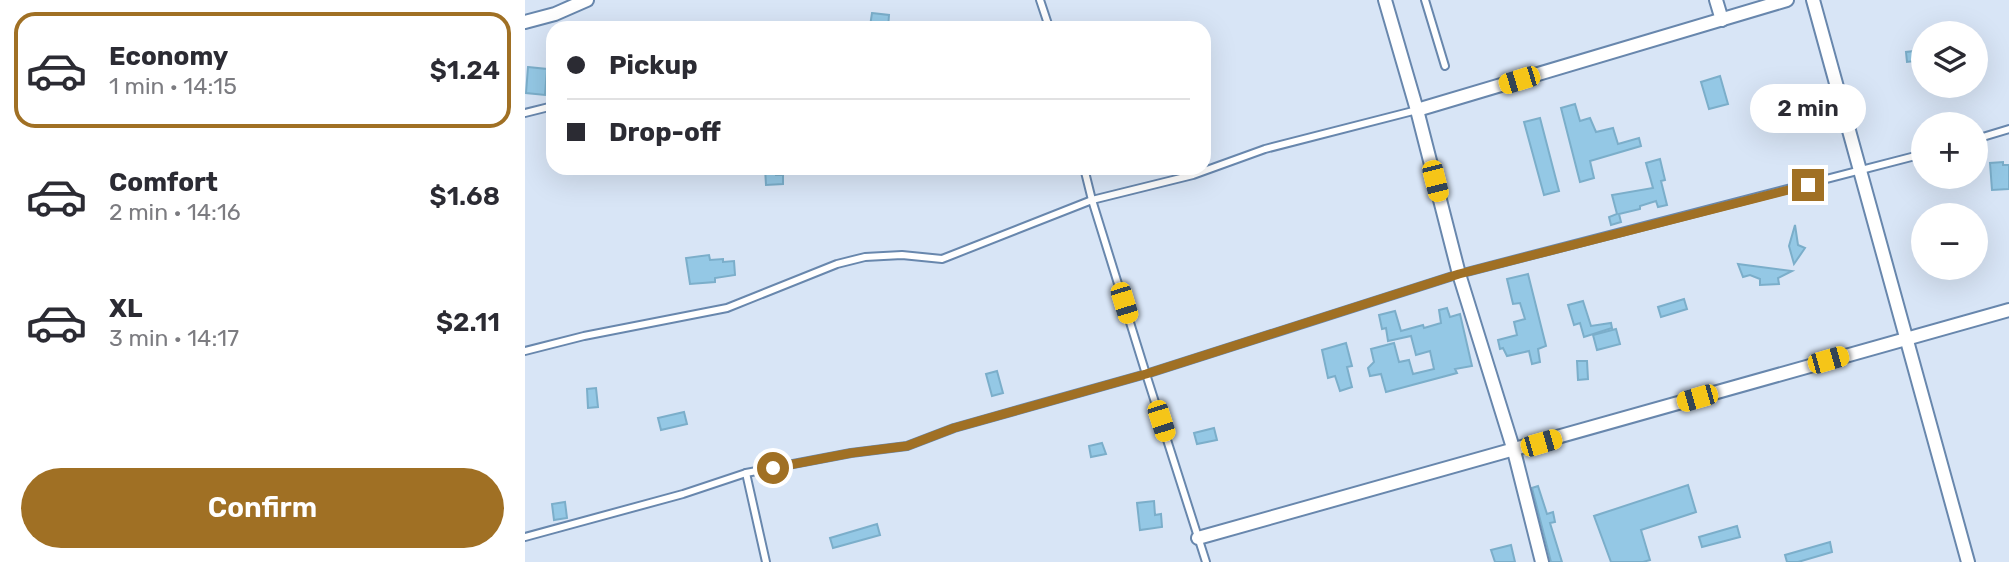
<!DOCTYPE html>
<html lang="en">
<head>
<meta charset="utf-8">
<style>
  :root { --surface:#fff; --page:#f7f7f7; --text:#2b2b33; --muted:#7c7c81; --line:#e1e1e2; --accent:#a07024 }
  body { margin:0; font-family:Rubik,sans-serif; background:var(--page); color:var(--text); height:100vh; display:flex; flex-direction:column; font-size:26px; white-space:nowrap }
  * { box-sizing:border-box; margin:0 }
  p { font-size:23px; color:var(--muted) }
  .icon { flex:none; width:38px; height:38px; fill:none; stroke:currentColor; stroke-width:2; stroke-linecap:round; stroke-linejoin:round }
  .map { position:relative; flex:1; overflow:hidden }
  .panel { display:flex; flex-direction:column; background:var(--surface); width:525px }
  .panel>* { flex:none }
  .banner { position:absolute; left:21px; top:21px; width:665px; height:154px; border-radius:21px; box-shadow:0 7px 28px #0002; display:grid; align-content:center; height:154px; padding:0 21px; background:var(--surface) }
  .tools { position:absolute; left:1386px; top:21px; display:grid; gap:14px }
  .tools a { display:grid; place-items:center; width:77px; height:77px; border-radius:50%; background:var(--surface); box-shadow:0 7px 28px #0002; font-size:35px }
  .end { position:absolute; width:32px; height:32px; margin:-16px; border:9px solid #a07024; background:#fff; box-shadow:0 0 0 4px #fff }
  .from { border-radius:50% }
  .bubble { position:absolute; height:49px; border-radius:24px; background:var(--surface); box-shadow:0 7px 28px #0002; font-size:23px; font-weight:600; line-height:49px; text-align:center }
  .car { position:absolute; width:21px; height:42px; margin:-21px -10px; border-radius:9px; box-shadow:0 0 5px 2px #0007; background:linear-gradient(#f5c518 24%,#345 0 40%,#f5c518 0 76%,#345 0 86%,#f5c518 0) }
  .banner b { display:flex; align-items:center; gap:24px; height:66px; font-size:26px }
  .banner b+b { border-top:2px solid var(--line) }
  .banner i { width:18px; height:18px; background:var(--text) }
  ul { padding:12px 0 0; list-style:none }
  li { display:flex; align-items:center; gap:21px; height:116px; margin:0 14px 10px; padding:0 7px; border:4px solid transparent; border-radius:21px }
  li div { flex:1 }
  li b { display:block; font-size:26px }
  li em { font-style:normal; font-weight:600 }
  li.selected { border-color:var(--accent) }
  li>.icon { width:63px; height:63px; stroke-width:1.5 }
  .primary-button { display:flex; gap:14px; margin-top:auto; padding:14px 21px }
  .primary-button a { flex:1; height:80px; border-radius:42px; background:var(--accent); color:#fff; font-size:28px; font-weight:600; line-height:80px; text-align:center }
  main { display:flex; flex:1; min-height:0 }
  .map>svg:first-child { display:block }
</style>
</head>
<body>
<main>
<section class="panel">
<ul>
<li class="selected"><svg class="icon" aria-label="car" viewBox="0 0 24 24"><path d="M5 17H2v-5l4-1 3-4h7l3 4 3 1v5h-3M9 17h6M6 11h13"/><circle cx="7" cy="17" r="2"/><circle cx="17" cy="17" r="2"/></svg><div><b>Economy</b><p>1 min · 14:15</p></div><em>$1.24</em></li>
<li><svg class="icon" aria-label="car" viewBox="0 0 24 24"><path d="M5 17H2v-5l4-1 3-4h7l3 4 3 1v5h-3M9 17h6M6 11h13"/><circle cx="7" cy="17" r="2"/><circle cx="17" cy="17" r="2"/></svg><div><b>Comfort</b><p>2 min · 14:16</p></div><em>$1.68</em></li>
<li><svg class="icon" aria-label="car" viewBox="0 0 24 24"><path d="M5 17H2v-5l4-1 3-4h7l3 4 3 1v5h-3M9 17h6M6 11h13"/><circle cx="7" cy="17" r="2"/><circle cx="17" cy="17" r="2"/></svg><div><b>XL</b><p>3 min · 14:17</p></div><em>$2.11</em></li>
</ul>
<div class="primary-button"><a>Confirm</a></div>
</section>
<div class="map">
<svg width="1484" height="562" viewBox="0 0 1484 562">
  <rect width="100%" height="100%" fill="#d8e5f6"/>
  <g fill="#94c8e5" stroke="#7baeca" stroke-width="2">
    <path d="M347 13 364 15 363 28 345 26Z"/>
    <path d="M1398 50V60L1382 62 1381 52Z"/>
    <path d="M3 67 22 69 20 95 1 93Z"/>
    <path d="M1195 76 1203 104 1184 109 1176 82Z"/>
    <path d="M1050 104 1055 121 1065 118 1071 132 1088 128 1093 144 1114 138 1116 146 1065 161 1069 178 1055 182 1036 108Z"/>
    <path d="M1015 118 1034 191 1019 195 999 122Z"/>
    <path d="M1135 159 1140 180 1136 181 1142 205 1133 207 1131 201 1115 206V209L1094 214 1096 222 1086 225 1084 217 1092 214 1087 195 1128 188 1121 163Z"/>
    <path d="M1478 162V165H1484V189L1467 190 1465 163Z"/>
    <path d="M240 168H251V175H258V184L241 185Z"/>
    <path d="M1270 225 1273 245 1280 248 1269 264 1264 246Z"/>
    <path d="M184 255 185 260 198 259V262L209 261 210 275 190 278V282L165 284 161 258Z"/>
    <path d="M1213 264 1267 271 1253 278 1254 284 1235 285V279L1225 275 1218 277Z"/>
    <path d="M1003 274 1021 346 1013 349 1015 362 1007 364 1004 351 982 356 978 348 975 349 973 340 992 335 989 322 1000 319 995 303 988 304 982 279Z"/>
    <path d="M1159 299 1162 309 1136 317 1133 307Z"/>
    <path d="M1058 301 1066 326 1086 323 1087 328 1059 337 1055 323 1049 325 1043 305Z"/>
    <path d="M922 308 925 317 935 314 947 366 930 369 932 373 861 392 856 374 845 376 843 368 849 362 846 349 869 343 874 362 884 360 888 374 909 369 905 351 891 355 886 336 863 341 861 328 857 329 854 315 870 311 876 331 898 325 899 328 916 323 914 310Z"/>
    <path d="M1091 329 1095 344 1072 350 1068 335Z"/>
    <path d="M821 343 827 366 822 367 827 387 815 391 810 376 803 378 797 350Z"/>
    <path d="M1052 361H1062L1063 379 1053 380Z"/>
    <path d="M472 371 478 393 467 396 461 374Z"/>
    <path d="M71 388 73 407 63 408 62 389Z"/>
    <path d="M159 412 162 424 136 430 133 418Z"/>
    <path d="M689 428 692 440 672 444 669 433Z"/>
    <path d="M577 443 581 454 566 457 564 446Z"/>
    <path d="M1163 485 1171 512 1116 530 1125 560 1118 562H1086L1069 516Z"/>
    <path d="M1013 486 1022 514 1028 512 1030 522 1025 523 1037 562H1026L1007 488Z"/>
    <path d="M629 501 630 515 636 514 637 527 615 530 612 503Z"/>
    <path d="M40 502 42 518 29 520 27 504Z"/>
    <path d="M352 524 355 535 308 548 305 538Z"/>
    <path d="M1212 526 1215 537 1177 547 1174 537Z"/>
    <path d="M1305 542 1307 552 1273 562H1262L1260 555Z"/>
    <path d="M986 545 990 562H970L966 550Z"/>
  </g>
  <g fill="none" stroke-linecap="round" stroke-linejoin="round">
    <g stroke="#6887ad" stroke-width="10">
      <g id="lane">
        <path d="M515 0 524 27"/>
        <path d="M900 0 920 66"/>
        <path d="M0 113 28 106"/>
        <path d="M1451 139 1484 129"/>
        <path d="M559 168 567 200 621 374 681 562"/>
        <path d="M0 351 59 336 202 308 312 264 340 257 377 255 417 259 567 200 668 175 740 149 892 110"/>
        <path d="M221 473 241 562"/>
        <path d="M0 537 158 494 221 473 326 453 382 446 429 428 621 374 934 274 1398 154"/>
      </g>
    </g>
    <g stroke="#6887ad" stroke-width="16">
      <g id="street">
        <path d="M860 0 892 110 934 274 989 451 1017 562"/>
        <path d="M1191 0 1197 20"/>
        <path d="M1288 0 1443 562"/>
        <path d="M0 22 30 14 62 0"/>
        <path d="M892 110 1262 0"/>
        <path d="M673 538 1484 310"/>
      </g>
    </g>
    <use href="#lane" stroke="#fff" stroke-width="6"/>
    <use href="#street" stroke="#fff" stroke-width="12"/>
  </g>
  <g fill="none" stroke-linecap="round" stroke-linejoin="round">
    <path stroke="#a07024" stroke-width="9" d="M248 468 326 453 382 446 429 428 621 374 934 274 1283 185"/>
  </g>
</svg>
<div class="tools">
<a><svg class="icon" aria-label="layers" viewBox="0 0 24 24"><path d="M12 4l9 5-9 5-9-5zM3 14l9 5 9-5"/></svg></a>
<a>+</a>
<a>−</a>
</div>
<i class="end from" style="left:248px;top:468px"></i>
<i class="end" style="left:1283px;top:185px"></i>
<div class="bubble" style="left:1225px;top:84px;width:116px">2 min</div>
<i class="car" style="left:994px;top:80px;rotate:253deg"></i>
<i class="car" style="left:910px;top:181px;rotate:166deg"></i>
<i class="car" style="left:599px;top:303px;rotate:163deg"></i>
<i class="car" style="left:1303px;top:360px;rotate:74deg"></i>
<i class="car" style="left:1172px;top:398px;rotate:254deg"></i>
<i class="car" style="left:636px;top:421px;rotate:162deg"></i>
<i class="car" style="left:1016px;top:443px;rotate:74deg"></i>
<div class="banner">
<b><i class="from"></i>Pickup</b>
<b><i></i>Drop-off</b>
</div>
</div>
</main>
</body>
</html>
